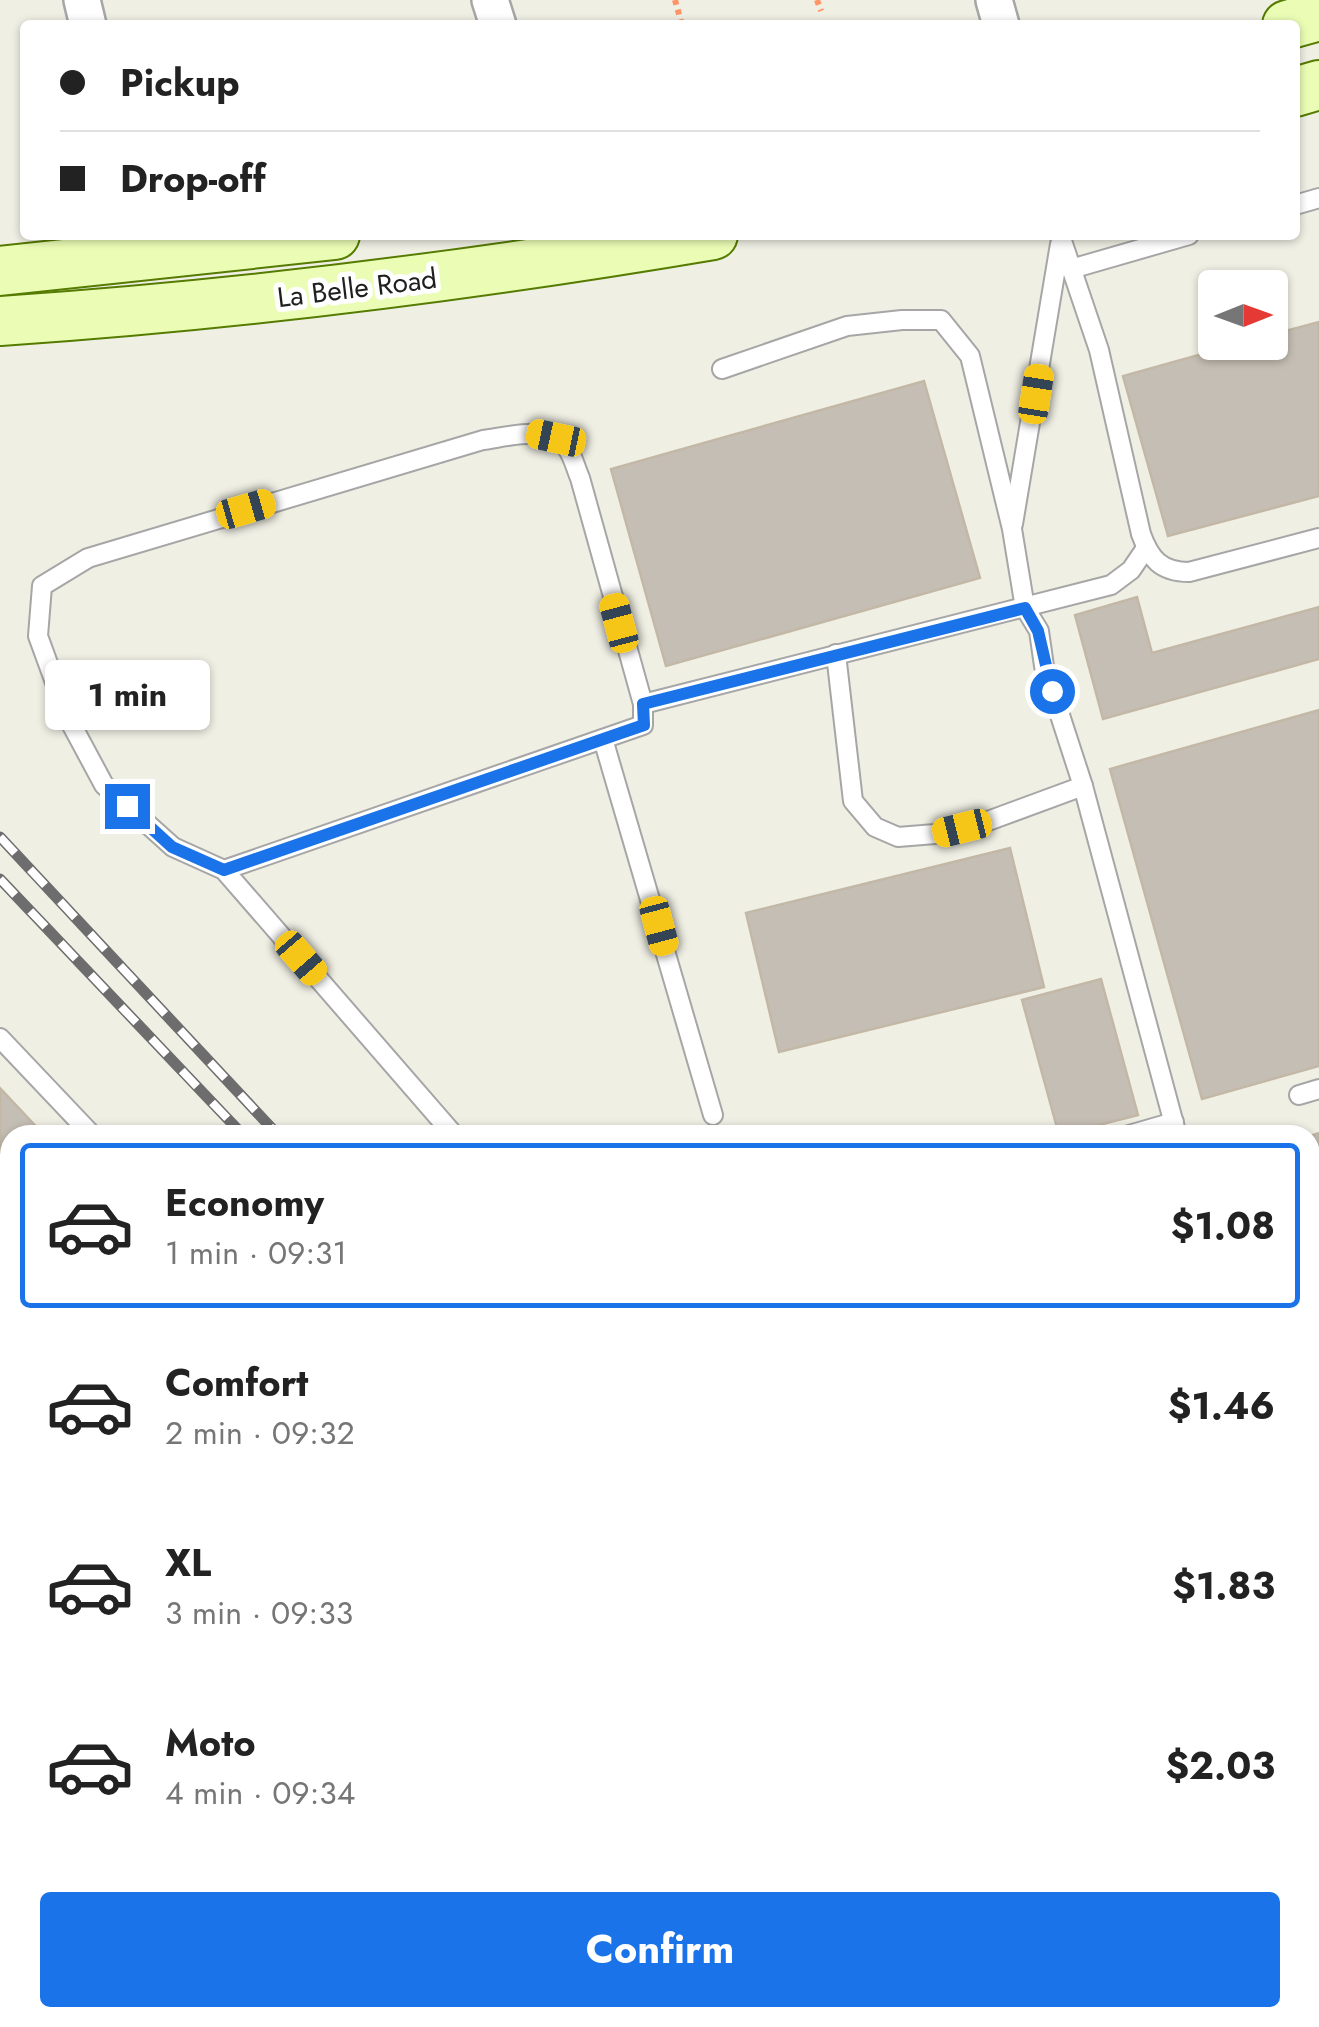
<!DOCTYPE html>
<html lang="en">
<head>
<meta charset="utf-8">
<style>
  :root { --surface:#fff; --page:#f6f6f6; --text:#222; --muted:#767676; --line:#e0e0e0; --accent:#1a73e8 }
  body { margin:0; font-family:Jost,sans-serif; background:var(--page); color:var(--text); height:100vh; display:flex; flex-direction:column; font-size:38px; white-space:nowrap }
  * { box-sizing:border-box; margin:0 }
  p { font-size:32px; color:var(--muted) }
  .icon { flex:none; width:55px; height:55px; fill:none; stroke:currentColor; stroke-width:2; stroke-linecap:round; stroke-linejoin:round }
  .map { position:relative; flex:1; overflow:hidden }
  .side { position:absolute; left:0px; top:1125px; width:1320px; height:902px; display:flex; flex-direction:column; background:var(--surface); border-radius:30px 30px 0 0; box-shadow:0 2px 8px #0004 }
  .side>* { flex:none }
  .top-card { position:absolute; left:20px; top:20px; width:1280px; height:220px; border-radius:10px; box-shadow:0 2px 8px #0004; display:grid; align-content:center; height:220px; padding:0 40px; background:var(--surface) }
  .needle { width:65px; rotate:89deg }
  .tools { position:absolute; left:1198px; top:270px; display:grid; gap:20px }
  .tools a { display:grid; place-items:center; width:90px; height:90px; border-radius:10px; background:var(--surface); box-shadow:0 2px 8px #0004; font-size:50px }
  .end { position:absolute; width:45px; height:45px; margin:-22px; border:12px solid #1a73e8; background:#fff; box-shadow:0 0 0 5px #fff }
  .from { border-radius:50% }
  .bubble { position:absolute; height:70px; border-radius:10px; background:var(--surface); box-shadow:0 2px 8px #0004; font-size:32px; font-weight:700; line-height:70px; text-align:center }
  .car { position:absolute; width:30px; height:60px; margin:-30px -15px; border-radius:12px; box-shadow:0 0 8px 2px #0007; background:linear-gradient(#f5c518 24%,#345 0 40%,#f5c518 0 76%,#345 0 86%,#f5c518 0) }
  .top-card b { display:flex; align-items:center; gap:35px; height:95px; font-size:38px }
  .top-card b+b { border-top:2px solid var(--line) }
  .top-card i { width:25px; height:25px; background:var(--text) }
  ul { padding:18px 0 0; list-style:none }
  li { display:flex; align-items:center; gap:30px; height:165px; margin:0 20px 15px; padding:0 20px; border:5px solid transparent; border-radius:10px }
  li div { flex:1 }
  li b { display:block; font-size:38px }
  li em { font-style:normal; font-weight:700 }
  li.selected { border-color:var(--accent) }
  li>.icon { width:90px; height:90px; stroke-width:1.5 }
  .cta { display:flex; gap:20px; margin-top:auto; padding:20px 40px }
  .cta a { flex:1; height:115px; border-radius:10px; background:var(--accent); color:#fff; font-size:40px; font-weight:700; line-height:115px; text-align:center }
  .map>svg:first-child { display:block }
</style>
</head>
<body>
<div class="map">
<svg width="1319" height="2027" viewBox="0 0 1319 2027">
  <rect width="100%" height="100%" fill="#f0efe4"/>
  <g fill="none" stroke-linecap="round" stroke-linejoin="round">
    <g stroke="#a2c6e0" stroke-width="10">
      <path d="M1310 1784 1319 1782"/>
      <path d="M580 2027 616 2018"/>
    </g>
  </g>
  <g fill="#c5beb4" stroke="#c3b8a6" stroke-width="2.5">
    <path d="M1319 322V496L1168 536 1123 376 1245 342H1270V335Z"/>
    <path d="M924 381 980 578 666 666 611 469Z"/>
    <path d="M1137 597 1152 653 1319 607V659L1103 719 1075 615Z"/>
    <path d="M1319 710V1066L1202 1099 1110 769Z"/>
    <path d="M1010 848 1044 987 779 1052 746 913Z"/>
    <path d="M1101 979 1138 1115 1059 1135 1022 1000Z"/>
    <path d="M0 1088 44 1135H10V1736L0 1734Z"/>
    <path d="M1319 1133V1291L1310 1294V1136Z"/>
  </g>
  <g fill="none" stroke-linecap="round" stroke-linejoin="round">
    <g stroke="#a6a6a6" stroke-width="22">
      <g id="service">
        <path d="M1295 205 1319 198"/>
        <path d="M1060 235 1099 350 1141 534C1150 559 1161 572 1189 572L1319 538"/>
        <path d="M1071 269 1189 235"/>
        <path d="M722 369 847 326 902 320H941L970 356 1012 529 1025 608 1039 631 1044 666 1083 786 1177 1135"/>
        <path d="M1013 524 1060 244"/>
        <path d="M836 654 853 801 875 827 898 837 935 834 988 821 1083 786"/>
        <path d="M643 704 1111 585 1131 570 1146 548"/>
        <path d="M603 739 713 1115"/>
        <path d="M224 870 643 725V704L580 478C576 469 573 456 567 448 550 424 507 437 483 440L88 558 42 586 38 636 68 718 104 785 173 847 224 870 454 1135"/>
        <path d="M0 1038 92 1135"/>
        <path d="M1299 1095 1319 1089"/>
        <path d="M1129 1135 1174 1122"/>
        <path d="M0 1796 10 1799"/>
      </g>
    </g>
    <g stroke="#a6a6a6" stroke-width="40">
      <g id="minor">
        <path d="M82 0 88 25"/>
        <path d="M490 0 498 25"/>
        <path d="M994 0 1001 25"/>
      </g>
    </g>
    <g stroke="#557b00" stroke-width="52">
      <g id="secondary">
        <path d="M1287 25 1319 16"/>
        <path d="M1295 92 1319 85"/>
        <path d="M0 271 335 235"/>
        <path d="M0 321C239 305 476 275 713 235"/>
      </g>
    </g>
    <g stroke="#e61a37" stroke-width="60">
      <g id="motorway">
        <path d="M1310 2001 1319 1998"/>
        <path d="M1229 2027 1259 2018"/>
      </g>
    </g>
    <g stroke="#ff9466" stroke-width="6" stroke-dasharray="5 5" stroke-linecap="butt">
      <path d="M675 0 682 25"/>
      <path d="M817 0 821 11"/>
    </g>
    <use href="#service" stroke="#fff" stroke-width="18"/>
    <use href="#minor" stroke="#fff" stroke-width="35"/>
    <use href="#secondary" stroke="#ebfdb5" stroke-width="48"/>
    <use href="#motorway" stroke="#ec8987" stroke-width="55"/>
    <g stroke="#6d6d6d" stroke-width="11">
      <g id="rail">
        <path d="M0 837 278 1135"/>
        <path d="M0 879 243 1135"/>
        <path d="M1071 2018 1080 2027"/>
        <path d="M1103 2018 1112 2027"/>
      </g>
    </g>
    <use href="#rail" stroke="#fff" stroke-width="8" stroke-dasharray="22" stroke-linecap="butt"/>
  </g>
  <g fill="none" stroke-linecap="round" stroke-linejoin="round">
    <path stroke="#1a73e8" stroke-width="12" d="M127 806 172 847 224 870 644 725 643 704 1025 608 1038 631 1052 691"/>
  </g>
  <g text-anchor="middle" dominant-baseline="central" stroke-width="10" stroke-linejoin="round" paint-order="stroke">
    <g font-size="28" fill="#1f1f1f" stroke="#fff">
      <text transform="translate(357 288) rotate(-7)">La Belle Road</text>
    </g>
  </g>
</svg>
<div class="tools">
<a><svg class="needle" viewBox="-14 -14 28 28"><path d="M0-13l5 13h-10z" fill="#e53935"/><path d="M0 13l5-13h-10z" fill="#767676"/></svg></a>
</div>
<i class="end from" style="left:1052px;top:691px"></i>
<i class="end" style="left:127px;top:806px"></i>
<div class="bubble" style="left:45px;top:660px;width:165px">1 min</div>
<i class="car" style="left:1036px;top:394px;rotate:9deg"></i>
<i class="car" style="left:556px;top:438px;rotate:282deg"></i>
<i class="car" style="left:246px;top:509px;rotate:74deg"></i>
<i class="car" style="left:619px;top:623px;rotate:345deg"></i>
<i class="car" style="left:962px;top:828px;rotate:256deg"></i>
<i class="car" style="left:659px;top:926px;rotate:165deg"></i>
<i class="car" style="left:301px;top:958px;rotate:139deg"></i>
<div class="top-card">
<b><i class="from"></i>Pickup</b>
<b><i></i>Drop-off</b>
</div>
<section class="side">
<ul>
<li class="selected"><svg class="icon" aria-label="car" viewBox="0 0 24 24"><path d="M5 17H2v-5l4-1 3-4h7l3 4 3 1v5h-3M9 17h6M6 11h13"/><circle cx="7" cy="17" r="2"/><circle cx="17" cy="17" r="2"/></svg><div><b>Economy</b><p>1 min · 09:31</p></div><em>$1.08</em></li>
<li><svg class="icon" aria-label="car" viewBox="0 0 24 24"><path d="M5 17H2v-5l4-1 3-4h7l3 4 3 1v5h-3M9 17h6M6 11h13"/><circle cx="7" cy="17" r="2"/><circle cx="17" cy="17" r="2"/></svg><div><b>Comfort</b><p>2 min · 09:32</p></div><em>$1.46</em></li>
<li><svg class="icon" aria-label="car" viewBox="0 0 24 24"><path d="M5 17H2v-5l4-1 3-4h7l3 4 3 1v5h-3M9 17h6M6 11h13"/><circle cx="7" cy="17" r="2"/><circle cx="17" cy="17" r="2"/></svg><div><b>XL</b><p>3 min · 09:33</p></div><em>$1.83</em></li>
<li><svg class="icon" aria-label="car" viewBox="0 0 24 24"><path d="M5 17H2v-5l4-1 3-4h7l3 4 3 1v5h-3M9 17h6M6 11h13"/><circle cx="7" cy="17" r="2"/><circle cx="17" cy="17" r="2"/></svg><div><b>Moto</b><p>4 min · 09:34</p></div><em>$2.03</em></li>
</ul>
<div class="cta"><a>Confirm</a></div>
</section>
</div>
</body>
</html>
